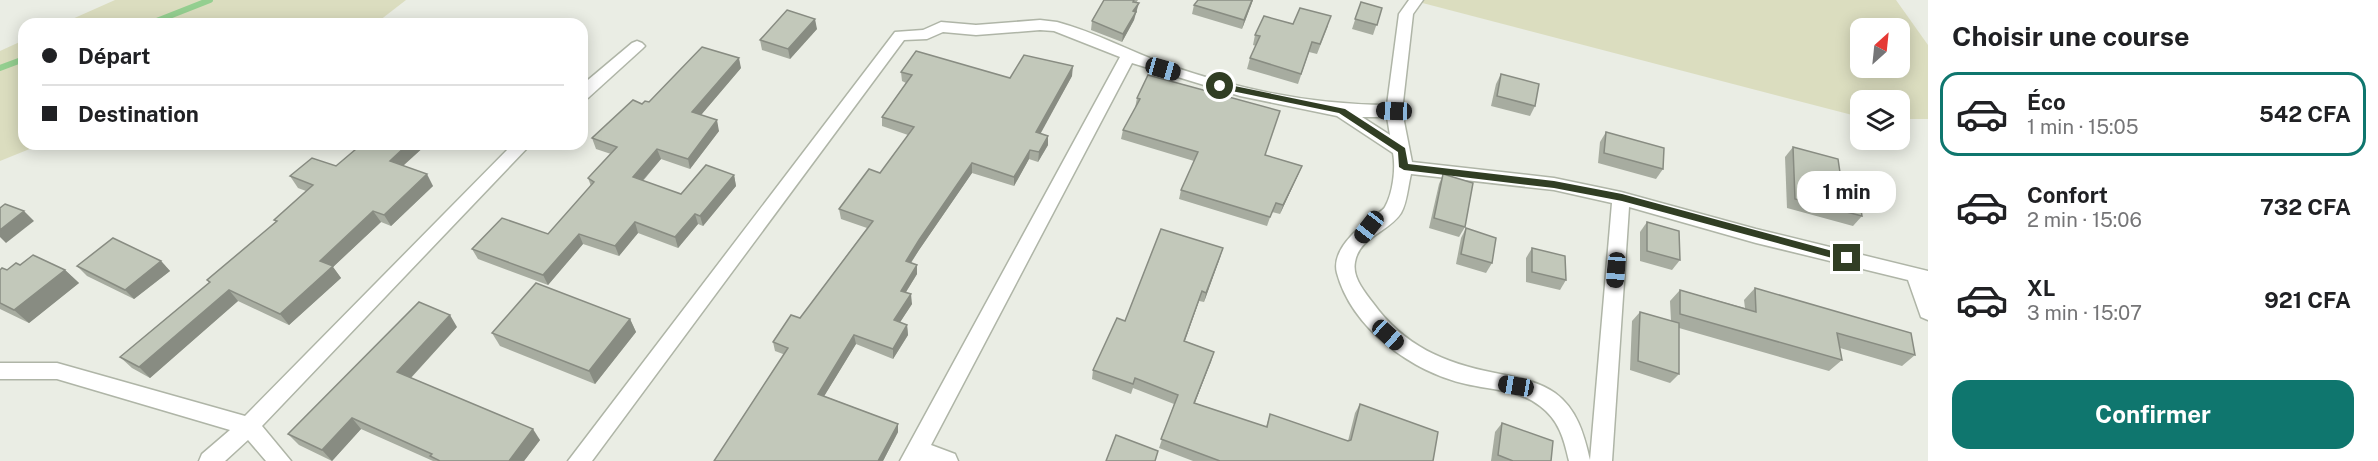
<!DOCTYPE html>
<html lang="fr">
<head>
<meta charset="utf-8">
<style>
  :root { --surface:#fff; --page:#f2f2f2; --text:#202124; --muted:#757577; --line:#e0e0e0; --accent:#0f766e }
  body { margin:0; font-family:"Public Sans",sans-serif; background:var(--page); color:var(--text); height:100vh; display:flex; flex-direction:column; font-size:22px; white-space:nowrap }
  * { box-sizing:border-box; margin:0 }
  p { font-size:20px; color:var(--muted) }
  .icon { flex:none; width:33px; height:33px; fill:none; stroke:currentColor; stroke-width:2; stroke-linecap:round; stroke-linejoin:round }
  .map { position:relative; flex:1; overflow:hidden }
  .side { display:flex; flex-direction:column; background:var(--surface); width:450px }
  .side>* { flex:none }
  .top-card { position:absolute; left:18px; top:18px; width:570px; height:132px; border-radius:18px; box-shadow:0 3px 15px #0003; display:grid; align-content:center; height:132px; padding:0 24px; background:var(--surface) }
  .needle { width:39px; rotate:27deg }
  .controls { position:absolute; left:1850px; top:18px; display:grid; gap:12px }
  .controls a { display:grid; place-items:center; width:60px; height:60px; border-radius:12px; background:var(--surface); box-shadow:0 3px 15px #0003; font-size:30px }
  .end { position:absolute; width:27px; height:27px; margin:-14px; border:8px solid #313e24; background:#fff; box-shadow:0 0 0 3px #fff }
  .from { border-radius:50% }
  .bubble { position:absolute; height:42px; border-radius:18px; background:var(--surface); box-shadow:0 3px 15px #0003; font-size:20px; font-weight:700; line-height:42px; text-align:center }
  .car { position:absolute; width:18px; height:36px; margin:-18px -9px; border-radius:8px; box-shadow:0 0 4px 2px #0007; background:linear-gradient(#222 24%,#8ab4d8 0 40%,#222 0 76%,#8ab4d8 0 86%,#222 0) }
  .top-card b { display:flex; align-items:center; gap:21px; height:57px; font-size:22px }
  .top-card b+b { border-top:2px solid var(--line) }
  .top-card i { width:15px; height:15px; background:var(--text) }
  ul { padding:0; list-style:none }
  li { display:flex; align-items:center; gap:18px; height:84px; margin:0 12px 9px; padding:0 12px; border:3px solid transparent; border-radius:18px }
  li div { flex:1 }
  li b { display:block; font-size:22px }
  li em { font-style:normal; font-weight:700 }
  li.selected { border-color:var(--accent) }
  li>.icon { width:54px; height:54px; stroke-width:1.5 }
  h2 { padding:0 24px; font-size:27px; line-height:72px }
  .primary-button { display:flex; gap:12px; margin-top:auto; padding:12px 24px }
  .primary-button a { flex:1; height:69px; border-radius:18px; background:var(--accent); color:#fff; font-size:24px; font-weight:700; line-height:69px; text-align:center }
  main { display:flex; flex:1; min-height:0 }
  .map>svg:first-child { display:block }
</style>
</head>
<body>
<main>
<div class="map">
<svg width="1928" height="461" viewBox="0 0 1928 461">
  <rect width="100%" height="100%" fill="#eaede4"/>
  <g fill="#dbddbf" fill-rule="evenodd">
    <path d="M115 0H406L375 24H61Z"/>
    <path d="M1411 0H1896L1928 45V119H1899V100H1860V117ZM1860 28H1899V68H1860Z"/>
    <path d="M24 40V144H42L0 161V51Z"/>
  </g>
  <g fill="none" stroke-linecap="round" stroke-linejoin="round">
    <g stroke="#94cf90" stroke-width="6">
      <path d="M149 24 210 0"/>
      <path d="M0 68 24 59"/>
    </g>
    <g stroke="#afb5a7" stroke-width="3">
      <g id="street">
        <path d="M1409 0H1423L1413 14 1402 111 1412 162 1554 178 1621 192 1756 229 1928 271V320L1921 317 1908 280 1756 243 1629 207 1612 461H1569C1564 439 1559 420 1540 406 1520 390 1491 390 1466 384 1413 372 1352 329 1337 273 1331 251 1356 230 1371 218 1375 214 1383 211 1385 207 1393 193 1396 168 1393 153L1337 116 1240 96 1132 63 931 445 955 454 958 461H900L1120 57 1054 31 1040 30 976 35 943 32 927 39 904 40 592 461H568L895 32 923 30 941 22 976 25 1040 20 1057 22C1095 32 1131 52 1168 65 1237 89 1314 105 1387 105L1399 14ZM1362 117H1387L1390 135ZM1411 174 1554 190 1612 203 1590 460C1584 434 1577 409 1555 393 1538 381 1515 377 1495 373 1444 363 1404 346 1373 303 1364 291 1352 277 1355 262 1359 237 1389 232 1401 213 1407 203 1408 186 1411 174Z"/>
        <path d="M637 41 642 43 645 46 642 49 588 98 582 99V85L632 43Z"/>
        <path d="M513 144H531L262 426 291 461H266L248 440 225 461H199L202 454 230 430 57 379H0V363H57L245 416Z"/>
      </g>
    </g>
    <use href="#street" fill="#fff" fill-rule="evenodd"/>
  </g>
  <g fill="#a7aca0">
    <path d="M1104 0H1138L1136 3 1137 12 1135 14 1134 20 1122 42 1091 30 1092 21Z"/>
    <path d="M1198 0H1253L1242 29 1192 14 1194 5Z"/>
    <path d="M1361 2 1382 8 1373 35 1352 29Z"/>
    <path d="M1293 24 1328 26 1317 54 1309 52 1298 84 1247 69 1250 58 1256 46 1253 45 1255 35Z"/>
    <path d="M817 29 790 59 762 50 760 40Z"/>
    <path d="M741 68 701 115 719 131 690 169 661 159 643 181 681 194 734 175 736 186 703 226 698 224 678 248 638 233 619 256 583 244 548 285 478 259 472 249 548 234 591 186 588 178 611 154 596 149 592 138 642 104 649 102Z"/>
    <path d="M901 72 1010 78 1072 76 1040 133 1048 145 1038 162 1029 159 1014 186 972 173 919 250 911 263 917 265V274L906 292 912 304 900 322 907 325 908 335 893 359 856 344 824 396 898 424V432L883 461 783 354 775 351 773 342 800 318 867 228 841 219 839 209 880 173 908 135 882 126V117L906 83 902 81Z"/>
    <path d="M1501 74 1535 106 1530 116 1491 106 1496 84Z"/>
    <path d="M1137 98 1266 155 1302 166 1298 175 1280 214 1272 212 1267 226 1179 199 1181 190 1194 161 1121 139 1123 130 1135 108Z"/>
    <path d="M1606 132 1663 169 1656 179 1598 163 1600 142Z"/>
    <path d="M362 144H427L403 166 433 186 391 226 381 222 333 267 341 278 289 325 238 301 150 378 132 368 120 357 209 283 207 280 276 222 274 220 306 191 298 188 290 176 336 166Z"/>
    <path d="M1793 147 1842 186 1862 216 1853 226 1787 208 1785 157Z"/>
    <path d="M1443 175 1465 227 1459 237 1429 228 1439 184Z"/>
    <path d="M1647 222 1680 260 1672 270 1640 261V232Z"/>
    <path d="M1466 228 1492 263 1486 273 1456 264 1461 238Z"/>
    <path d="M1223 248 1204 302 1199 301 1185 341 1214 352 1195 403 1266 427 1270 414 1348 441 1355 413 1360 404 1433 461H1193L1159 448 1174 404 1133 388 1131 394 1092 379 1093 370 1125 321Z"/>
    <path d="M1532 248 1566 280 1560 290 1526 282V258Z"/>
    <path d="M161 261 170 271 134 299 87 276 77 266Z"/>
    <path d="M20 265 65 270 79 283 29 323 0 309V270H7Z"/>
    <path d="M1755 288 1915 355 1902 366 1840 348 1842 360 1829 371 1679 328V374L1670 383 1630 370 1632 321 1640 312 1671 321 1670 301 1680 290 1745 308 1744 300Z"/>
    <path d="M630 319 636 332 595 384 500 346 492 333Z"/>
    <path d="M457 327 411 378 540 440 524 461H433L361 429 332 461 299 445 288 434Z"/>
    <path d="M1502 423 1551 461H1491L1495 432Z"/>
  </g>
  <g fill="#888c82">
    <path d="M1252 0H1253L1242 29 1244 20Z"/>
    <path d="M1139 3 1134 20 1122 42 1123 34 1133 11Z"/>
    <path d="M815 19 817 29 790 59 788 49Z"/>
    <path d="M739 58 741 68 695 122 692 112Z"/>
    <path d="M1073 66 1072 76 1036 142V132Z"/>
    <path d="M717 120 719 131 690 169 688 159Z"/>
    <path d="M1048 136V145L1038 162 1039 152Z"/>
    <path d="M408 144H427L396 172 390 161Z"/>
    <path d="M657 149 661 159 636 188 633 177Z"/>
    <path d="M1030 150 1029 159 1014 186V177Z"/>
    <path d="M972 163V173L919 250 906 270V261L919 240Z"/>
    <path d="M1302 166 1298 175 1280 214 1283 205Z"/>
    <path d="M427 174 433 186 391 226 384 215Z"/>
    <path d="M734 175 736 186 703 226 700 216Z"/>
    <path d="M24 211 34 221 6 243 0 237V230Z"/>
    <path d="M373 211 381 222 333 267 341 278 289 325 280 314 320 261Z"/>
    <path d="M695 214 698 224 678 248 675 237Z"/>
    <path d="M635 222 638 233 619 256 615 246Z"/>
    <path d="M579 234 583 244 548 285 543 275Z"/>
    <path d="M1223 248 1220 258 1204 302 1206 293Z"/>
    <path d="M161 261 170 271 134 299 125 290Z"/>
    <path d="M917 265V274L901 300V291Z"/>
    <path d="M65 270 79 283 29 323 14 310Z"/>
    <path d="M229 290 238 301 150 378 139 367Z"/>
    <path d="M1202 291 1199 301 1181 351 1184 341Z"/>
    <path d="M911 294 912 304 895 330 894 320Z"/>
    <path d="M450 315 457 327 405 384 397 372Z"/>
    <path d="M630 319 636 332 595 384 589 371Z"/>
    <path d="M907 325 908 335 893 359V349Z"/>
    <path d="M854 335 856 344 820 403 818 394Z"/>
    <path d="M1214 352 1211 362 1191 412 1194 403Z"/>
    <path d="M352 418 361 429 332 461 322 450Z"/>
    <path d="M898 424V432L883 461H878Z"/>
    <path d="M533 429 540 440 524 461H509Z"/>
  </g>
  <g fill="#c2c8ba" stroke="#888c82" stroke-width="1.5">
    <path d="M1104 0H1134L1133 2 1139 3 1133 11 1136 12 1123 34 1092 21Z"/>
    <path d="M1198 0H1252L1244 20 1194 5Z"/>
    <path d="M1361 2 1382 8 1377 25 1355 19Z"/>
    <path d="M1300 8 1331 16 1320 44 1312 42 1301 74 1250 58 1260 36 1255 35 1264 16 1293 24Z"/>
    <path d="M787 10 815 19 788 49 760 40Z"/>
    <path d="M702 47 739 58 692 112 717 120 688 159 657 149 633 177 681 194 706 165 734 175 700 216 695 214 675 237 635 222 615 246 579 234 543 275 472 249 502 218 548 234 594 182 588 178 617 147 592 138 633 100 642 104 645 101 649 102Z"/>
    <path d="M916 51 1010 78 1024 55 1073 66 1036 132 1048 136 1039 152 1030 150 1014 177 972 163 919 240 906 261 917 265 901 291 911 294 894 320 907 325 893 349 854 335 818 394 898 424 878 461H714L788 348 773 342 791 315 800 318 873 221 839 209 869 169 880 173 914 127 882 117 912 75 901 72Z"/>
    <path d="M1501 74 1539 84 1535 106 1497 96Z"/>
    <path d="M1148 75 1280 111 1265 155 1302 166 1283 205 1276 203 1270 217 1181 190 1198 152 1123 130 1140 99 1137 98Z"/>
    <path d="M1606 132 1664 148 1663 169 1604 153Z"/>
    <path d="M362 144H408L390 161 427 174 384 215 373 211 320 261 333 266 280 314 229 290 139 367 120 357 210 282 207 280 277 221 274 220 313 185 290 176 312 158 336 166Z"/>
    <path d="M1793 147 1838 159 1842 186 1858 191 1862 216 1795 199Z"/>
    <path d="M1443 174 1473 183 1465 227 1434 218Z"/>
    <path d="M5 204 24 211 0 230V208Z"/>
    <path d="M1647 222 1679 231 1680 260 1647 251Z"/>
    <path d="M1466 228 1496 238 1492 263 1461 254Z"/>
    <path d="M1161 229 1223 248 1206 293 1202 291 1184 341 1214 352 1194 403 1267 427 1270 414 1348 441 1351 440 1360 404 1438 432 1433 461H1220L1161 439 1178 395 1135 378 1133 384 1093 370 1117 318 1125 321Z"/>
    <path d="M113 238 161 261 125 290 77 266Z"/>
    <path d="M1532 248 1565 256 1566 280 1532 272Z"/>
    <path d="M33 255 65 270 14 310 0 303V270L2 268 7 270 16 263 20 265Z"/>
    <path d="M536 283 630 319 589 371 492 333Z"/>
    <path d="M1755 288 1911 333 1915 355 1837 333 1842 360 1680 314V290L1756 312Z"/>
    <path d="M419 302 450 315 397 372 533 429 509 461H440L430 456 432 454 352 418 322 450 288 434Z"/>
    <path d="M1640 312 1679 323V374L1638 361Z"/>
    <path d="M1502 423 1553 441 1551 461H1513L1498 455Z"/>
    <path d="M1116 435 1158 451 1155 461H1106Z"/>
  </g>
  <path fill="#313e24" d="M1220 83 1345 109 1405 148 1408 164 1554 181 1622 194 1847 255 1852 258 1847 262 1622 201 1554 188 1404 170 1399 167 1398 152 1339 113 1217 88 1216 86Z"/>
</svg>
<div class="controls">
<a><svg class="needle" viewBox="-14 -14 28 28"><path d="M0-13l5 13h-10z" fill="#e53935"/><path d="M0 13l5-13h-10z" fill="#757577"/></svg></a>
<a><svg class="icon" aria-label="layers" viewBox="0 0 24 24"><path d="M12 4l9 5-9 5-9-5zM3 14l9 5 9-5"/></svg></a>
</div>
<i class="end from" style="left:1220px;top:86px"></i>
<i class="end" style="left:1847px;top:258px"></i>
<div class="bubble" style="left:1797px;top:171px;width:99px">1 min</div>
<i class="car" style="left:1163px;top:69px;rotate:106deg"></i>
<i class="car" style="left:1394px;top:111px;rotate:272deg"></i>
<i class="car" style="left:1369px;top:227px;rotate:218deg"></i>
<i class="car" style="left:1616px;top:270px;rotate:185deg"></i>
<i class="car" style="left:1388px;top:335px;rotate:132deg"></i>
<i class="car" style="left:1516px;top:386px;rotate:280deg"></i>
<div class="top-card">
<b><i class="from"></i>Départ</b>
<b><i></i>Destination</b>
</div>
</div>
<section class="side">
<h2>Choisir une course</h2>
<ul>
<li class="selected"><svg class="icon" aria-label="car" viewBox="0 0 24 24"><path d="M5 17H2v-5l4-1 3-4h7l3 4 3 1v5h-3M9 17h6M6 11h13"/><circle cx="7" cy="17" r="2"/><circle cx="17" cy="17" r="2"/></svg><div><b>Éco</b><p>1 min · 15:05</p></div><em>542 CFA</em></li>
<li><svg class="icon" aria-label="car" viewBox="0 0 24 24"><path d="M5 17H2v-5l4-1 3-4h7l3 4 3 1v5h-3M9 17h6M6 11h13"/><circle cx="7" cy="17" r="2"/><circle cx="17" cy="17" r="2"/></svg><div><b>Confort</b><p>2 min · 15:06</p></div><em>732 CFA</em></li>
<li><svg class="icon" aria-label="car" viewBox="0 0 24 24"><path d="M5 17H2v-5l4-1 3-4h7l3 4 3 1v5h-3M9 17h6M6 11h13"/><circle cx="7" cy="17" r="2"/><circle cx="17" cy="17" r="2"/></svg><div><b>XL</b><p>3 min · 15:07</p></div><em>921 CFA</em></li>
</ul>
<div class="primary-button"><a>Confirmer</a></div>
</section>
</main>
</body>
</html>
